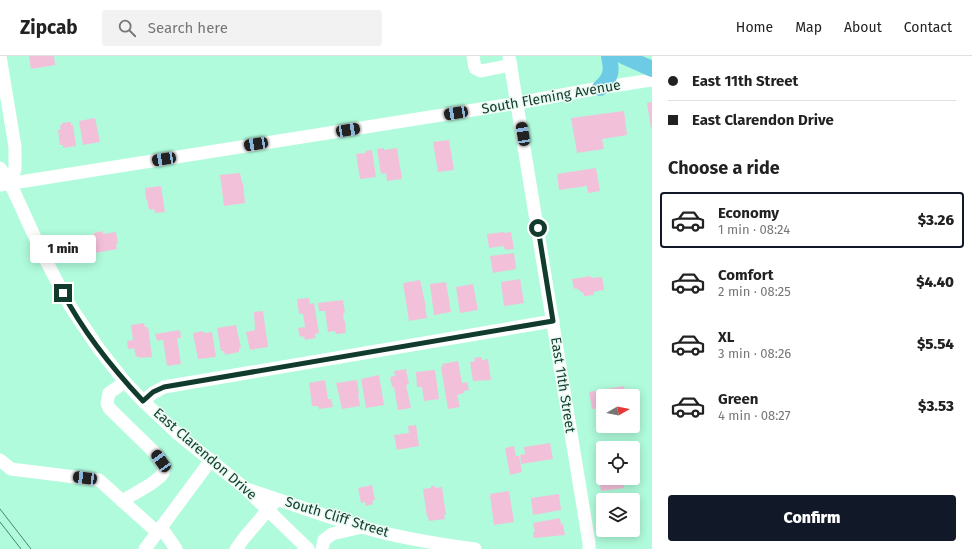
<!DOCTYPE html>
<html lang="en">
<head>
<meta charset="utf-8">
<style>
  :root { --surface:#fff; --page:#f2f2f2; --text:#222; --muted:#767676; --line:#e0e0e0; --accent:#111827 }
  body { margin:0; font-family:"Fira Sans",sans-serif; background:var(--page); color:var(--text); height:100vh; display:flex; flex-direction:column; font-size:15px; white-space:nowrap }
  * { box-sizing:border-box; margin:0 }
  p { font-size:13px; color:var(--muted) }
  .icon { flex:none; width:22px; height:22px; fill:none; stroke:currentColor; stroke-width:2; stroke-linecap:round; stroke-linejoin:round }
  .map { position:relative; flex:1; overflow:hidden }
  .panel { display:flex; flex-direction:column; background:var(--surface); width:320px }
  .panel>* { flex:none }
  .banner { display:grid; align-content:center; height:88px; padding:0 16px; background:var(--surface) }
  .needle { width:26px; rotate:81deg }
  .controls { position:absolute; left:596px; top:333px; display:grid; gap:8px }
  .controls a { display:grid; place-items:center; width:44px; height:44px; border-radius:4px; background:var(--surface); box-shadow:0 2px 10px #0003; font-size:20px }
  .end { position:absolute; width:18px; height:18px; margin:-9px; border:5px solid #113b2d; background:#fff; box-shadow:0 0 0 2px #fff }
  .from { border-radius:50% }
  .bubble { position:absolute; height:28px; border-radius:4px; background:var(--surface); box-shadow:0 2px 10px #0003; font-size:13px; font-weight:800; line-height:28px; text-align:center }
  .car { position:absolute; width:12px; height:24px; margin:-12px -6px; border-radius:5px; box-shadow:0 0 3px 1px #0007; background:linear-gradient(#222 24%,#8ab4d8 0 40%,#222 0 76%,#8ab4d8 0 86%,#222 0) }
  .banner b { display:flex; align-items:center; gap:14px; height:38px; font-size:15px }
  .banner b+b { border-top:1px solid var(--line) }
  .banner i { width:10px; height:10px; background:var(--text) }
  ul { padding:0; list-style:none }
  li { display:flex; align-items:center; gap:12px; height:56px; margin:0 8px 6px; padding:0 8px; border:2px solid transparent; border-radius:4px }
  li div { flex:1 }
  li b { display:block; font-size:15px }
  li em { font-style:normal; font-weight:800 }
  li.on { border-color:var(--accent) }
  li>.icon { width:36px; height:36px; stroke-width:1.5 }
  h2 { padding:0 16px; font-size:18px; line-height:48px }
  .primary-button { display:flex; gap:8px; margin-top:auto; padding:8px 16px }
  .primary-button a { flex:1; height:46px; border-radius:4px; background:var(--accent); color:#fff; font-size:16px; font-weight:800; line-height:46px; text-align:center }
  header { display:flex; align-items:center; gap:24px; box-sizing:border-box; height:56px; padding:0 20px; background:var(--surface); border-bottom:1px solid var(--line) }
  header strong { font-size:19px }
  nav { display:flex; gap:22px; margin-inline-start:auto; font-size:14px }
  .search { width:280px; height:36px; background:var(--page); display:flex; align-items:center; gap:10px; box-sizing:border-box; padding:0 14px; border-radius:4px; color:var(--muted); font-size:15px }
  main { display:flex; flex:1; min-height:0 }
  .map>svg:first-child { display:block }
</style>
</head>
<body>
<header>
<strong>Zipcab</strong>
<div class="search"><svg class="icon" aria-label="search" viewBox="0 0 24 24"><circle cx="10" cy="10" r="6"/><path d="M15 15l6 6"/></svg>Search here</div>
<nav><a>Home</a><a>Map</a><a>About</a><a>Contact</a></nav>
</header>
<main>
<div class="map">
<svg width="652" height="493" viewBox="0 0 652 493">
  <rect width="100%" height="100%" fill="#b0fbdc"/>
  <g fill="#f3c0da">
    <path d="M29 0H54L55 9 31 13Z"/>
    <path d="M652 46V72H651L647 47Z"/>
    <path d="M624 55 627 79 602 83 604 93 577 97 571 62Z"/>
    <path d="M95 62 100 86 83 89 79 65Z"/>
    <path d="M71 66V69H73L76 90 63 92V89H60L58 74 61 73 60 69H62V67Z"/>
    <path d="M449 84 454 114 438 116 433 86Z"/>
    <path d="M384 92V94L397 92 402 123 387 125 386 117 381 118 377 93Z"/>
    <path d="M372 94 376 121 360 123 356 98 366 97 365 95Z"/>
    <path d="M596 112 600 135 588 137 587 130 559 134 557 118Z"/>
    <path d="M240 117 242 127H243L245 147 224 150 220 119Z"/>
    <path d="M161 130 165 156 155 157 154 153 149 154 147 143 146 144 145 132Z"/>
    <path d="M103 175V178L116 176 118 188H116L117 193 90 198 91 202 84 203V199H78L76 183 94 180V177Z"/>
    <path d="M504 176V177L511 176 514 193 505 194 504 190 489 192 487 178Z"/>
    <path d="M514 197 516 213 493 217 490 200Z"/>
    <path d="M591 220V222L602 221 604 234 593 236 594 239 584 240V238L576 232 574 233 572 223Z"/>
    <path d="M520 223 524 247 504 250 501 226Z"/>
    <path d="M420 224 426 251H425L427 262 409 265 403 227Z"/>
    <path d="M446 226 451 256 434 259 430 228Z"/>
    <path d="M473 228 478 254 460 257 456 231Z"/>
    <path d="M309 242 310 248 314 247 319 277 315 278 316 282 305 284 304 280 300 281 298 272 305 271 303 258H299L297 243Z"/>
    <path d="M343 244 345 257H343L344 265H345L346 277 336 278 335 275 328 276 325 255H319L318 247Z"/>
    <path d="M263 255 268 291 250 294 246 276 255 274 254 256Z"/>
    <path d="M144 267 145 271H148L152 301 139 302V300L136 301 134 292 128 293 127 285 133 284 131 269Z"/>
    <path d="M236 269 241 292H239V296L225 299 224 295H221L217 272Z"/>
    <path d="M180 274 181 282H177L181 308 167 310 163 284 157 285 155 278Z"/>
    <path d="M203 275 204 277 212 276 216 301 198 303 193 277Z"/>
    <path d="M481 301 482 304 488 303 491 324 473 325 470 306 475 305 474 302Z"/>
    <path d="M458 305 462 327 467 326 469 334 464 335V337L457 339 460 351 448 353 441 311 443 310 442 308Z"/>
    <path d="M406 313 409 328 406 329 411 352 398 354 394 331H392L390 321 395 320 394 315Z"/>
    <path d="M435 314 439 343 424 345 422 331H417L416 316Z"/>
    <path d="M379 319 384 349 366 352 361 323Z"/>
    <path d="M325 324 328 343H331L333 351 319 353 318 350H312L309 327Z"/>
    <path d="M357 324 359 338H358L360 350 342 353 336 327Z"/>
    <path d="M624 330 626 340H603V352L592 353 589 336Z"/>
    <path d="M416 369 419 390 397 394 394 379 409 377 408 370Z"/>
    <path d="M625 386 626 392H603V401H601L599 390Z"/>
    <path d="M550 387 553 403 521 408 520 399 525 398 524 391Z"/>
    <path d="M514 390 516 400H519L522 416 510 419 505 392Z"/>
    <path d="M603 404V417L599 418 597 405Z"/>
    <path d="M603 421V422H623L624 432 601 435 599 422Z"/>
    <path d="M372 429 375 444 372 445 373 448 366 450 365 446 361 447 358 432Z"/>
    <path d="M431 430H435V432L442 431 446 459H444L445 463 429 465 428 461H427L423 433 431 432Z"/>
    <path d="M509 435 514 466 494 469 490 438Z"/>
    <path d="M559 438 561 454 533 459 531 442Z"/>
    <path d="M560 462 561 469 563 468 565 479 534 482 533 476H535L533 467Z"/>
  </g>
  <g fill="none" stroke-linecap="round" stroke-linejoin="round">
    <g stroke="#fff" stroke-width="13">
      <path d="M0 0 15 91V113L10 127"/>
      <path d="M473 0 475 12 481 15 511 9"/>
      <path d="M509 0 589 487V493"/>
      <path d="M0 112 10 127 43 199 70 250 99 293 125 326 143 345 178 378 246 433 308 493"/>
      <path d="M0 129 518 47 600 32 652 24"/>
      <path d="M143 345 153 337 164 331 553 265"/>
      <path d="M0 404 11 413 99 424 157 476"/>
      <path d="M249 434C287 446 324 460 362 471 399 482 437 488 475 493"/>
      <path d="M122 445 151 428 161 420 163 417 164 413 163 409 156 398 109 352 107 347 109 337 125 326"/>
      <path d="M161 471 176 493"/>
      <path d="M145 493 211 404"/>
      <path d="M236 493 244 482 273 448"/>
      <path d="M322 493 324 484 332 478 362 471"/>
    </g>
    <g stroke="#6ecbe6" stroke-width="16">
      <path d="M623 0 652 13"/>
      <path d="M600 32C612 21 612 15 609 0"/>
    </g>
    <g stroke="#4c826e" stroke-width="1">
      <path d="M0 453 31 493"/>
      <path d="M0 466 21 493"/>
    </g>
  </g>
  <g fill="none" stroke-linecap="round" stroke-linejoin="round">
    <path stroke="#113b2d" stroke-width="5" d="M63 237C84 277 113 313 143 345L153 336 164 331 553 265 538 172"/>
  </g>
  <g text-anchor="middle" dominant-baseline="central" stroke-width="3" stroke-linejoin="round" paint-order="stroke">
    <g font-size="14" fill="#113b2d" stroke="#e9faf2">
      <text transform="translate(551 41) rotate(-10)">South Fleming Avenue</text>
      <text transform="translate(563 329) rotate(81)">East 11th Street</text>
      <text transform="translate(205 398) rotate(41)">East Clarendon Drive</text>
      <text transform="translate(337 461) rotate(17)">South Cliff Street</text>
    </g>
  </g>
</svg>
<div class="controls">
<a><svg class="needle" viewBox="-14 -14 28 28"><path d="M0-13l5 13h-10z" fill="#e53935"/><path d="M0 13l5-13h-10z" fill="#767676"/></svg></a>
<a><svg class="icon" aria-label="locate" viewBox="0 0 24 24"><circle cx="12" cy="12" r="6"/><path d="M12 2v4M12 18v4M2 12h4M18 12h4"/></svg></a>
<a><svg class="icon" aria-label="layers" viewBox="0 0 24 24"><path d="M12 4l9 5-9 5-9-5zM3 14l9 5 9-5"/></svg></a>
</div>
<i class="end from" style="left:538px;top:172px"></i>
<i class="end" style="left:63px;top:237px"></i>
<div class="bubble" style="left:30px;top:179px;width:66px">1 min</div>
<i class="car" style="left:456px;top:57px;rotate:261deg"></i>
<i class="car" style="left:348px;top:74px;rotate:81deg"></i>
<i class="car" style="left:523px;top:78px;rotate:351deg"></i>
<i class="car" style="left:256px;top:88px;rotate:261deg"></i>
<i class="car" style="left:164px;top:103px;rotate:261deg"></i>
<i class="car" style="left:161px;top:405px;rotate:325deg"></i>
<i class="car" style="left:85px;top:422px;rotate:277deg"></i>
</div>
<section class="panel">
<div class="banner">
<b><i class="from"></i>East 11th Street</b>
<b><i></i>East Clarendon Drive</b>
</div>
<h2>Choose a ride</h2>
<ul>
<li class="on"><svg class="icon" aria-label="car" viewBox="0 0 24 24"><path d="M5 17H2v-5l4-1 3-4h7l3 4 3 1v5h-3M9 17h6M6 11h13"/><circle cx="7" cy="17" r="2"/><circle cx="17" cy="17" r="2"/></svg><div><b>Economy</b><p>1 min · 08:24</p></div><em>$3.26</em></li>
<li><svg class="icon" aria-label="car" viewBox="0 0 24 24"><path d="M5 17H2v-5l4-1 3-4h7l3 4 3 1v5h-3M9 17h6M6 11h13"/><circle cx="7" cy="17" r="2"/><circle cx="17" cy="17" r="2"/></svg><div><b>Comfort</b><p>2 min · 08:25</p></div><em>$4.40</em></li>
<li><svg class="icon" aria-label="car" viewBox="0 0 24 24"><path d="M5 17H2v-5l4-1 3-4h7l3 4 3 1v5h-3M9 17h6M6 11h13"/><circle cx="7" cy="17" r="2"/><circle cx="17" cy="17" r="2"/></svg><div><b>XL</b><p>3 min · 08:26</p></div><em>$5.54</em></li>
<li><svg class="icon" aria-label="car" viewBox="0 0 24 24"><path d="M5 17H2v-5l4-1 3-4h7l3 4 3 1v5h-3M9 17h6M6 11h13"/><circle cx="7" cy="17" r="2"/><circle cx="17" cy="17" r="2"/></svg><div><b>Green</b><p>4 min · 08:27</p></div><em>$3.53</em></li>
</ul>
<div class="primary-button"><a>Confirm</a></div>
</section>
</main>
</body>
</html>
